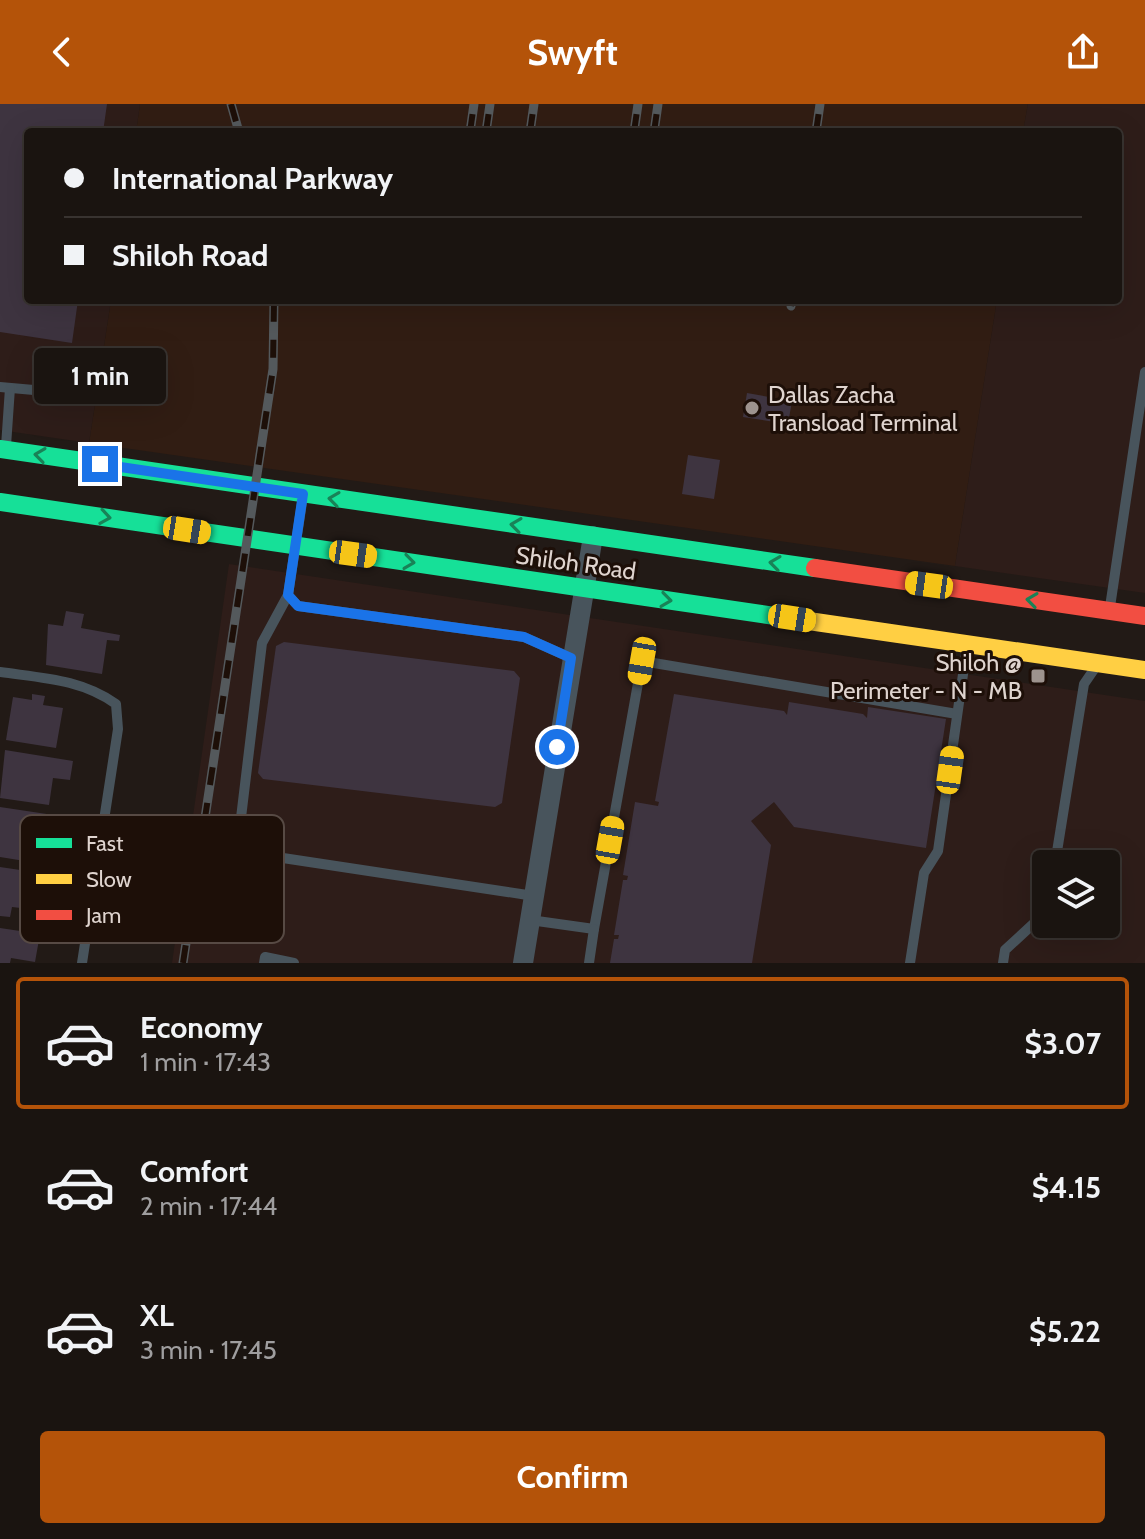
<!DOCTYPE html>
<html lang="en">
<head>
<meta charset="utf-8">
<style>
  :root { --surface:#1a1410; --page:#27211e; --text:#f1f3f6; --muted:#9f9e9f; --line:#383330; --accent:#b45309 }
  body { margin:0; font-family:Cabin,sans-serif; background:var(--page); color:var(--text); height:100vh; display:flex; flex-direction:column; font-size:30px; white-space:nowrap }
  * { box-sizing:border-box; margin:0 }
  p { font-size:26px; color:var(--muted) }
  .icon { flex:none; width:44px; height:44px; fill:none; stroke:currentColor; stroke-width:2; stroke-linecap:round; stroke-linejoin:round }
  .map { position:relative; height:859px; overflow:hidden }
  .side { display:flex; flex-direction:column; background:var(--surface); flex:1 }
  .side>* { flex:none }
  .hud { position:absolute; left:24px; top:24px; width:1098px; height:176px; border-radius:8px; box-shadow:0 8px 32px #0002,0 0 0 2px var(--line); display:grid; align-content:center; height:176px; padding:0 40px; background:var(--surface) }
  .buttons { position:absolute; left:1032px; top:746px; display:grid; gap:16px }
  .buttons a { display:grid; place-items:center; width:88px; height:88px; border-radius:8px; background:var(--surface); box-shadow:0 8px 32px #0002,0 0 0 2px var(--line); font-size:40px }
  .end { position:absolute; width:36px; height:36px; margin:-18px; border:10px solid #1a73e8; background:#fff; box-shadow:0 0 0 4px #fff }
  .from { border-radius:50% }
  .bubble { position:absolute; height:56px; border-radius:8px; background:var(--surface); box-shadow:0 8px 32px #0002,0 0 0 2px var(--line); font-size:26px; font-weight:800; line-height:56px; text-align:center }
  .car { position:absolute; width:24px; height:48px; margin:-24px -12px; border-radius:10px; box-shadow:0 0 6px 2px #0007; background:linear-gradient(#f5c518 24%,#345 0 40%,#f5c518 0 76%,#345 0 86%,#f5c518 0) }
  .hud b { display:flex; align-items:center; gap:28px; height:76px; font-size:30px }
  .hud b+b { border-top:2px solid var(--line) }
  .hud i { width:20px; height:20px; background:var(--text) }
  ul { padding:14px 0 0; list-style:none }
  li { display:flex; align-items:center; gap:24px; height:132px; margin:0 16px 12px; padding:0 24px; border:4px solid transparent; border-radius:8px }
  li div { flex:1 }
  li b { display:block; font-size:30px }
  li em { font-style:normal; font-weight:800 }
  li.on { border-color:var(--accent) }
  li>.icon { width:72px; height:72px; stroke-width:1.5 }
  .cta { display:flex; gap:16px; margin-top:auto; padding:16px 40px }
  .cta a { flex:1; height:92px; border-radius:8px; background:var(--accent); color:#fff; font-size:32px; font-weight:800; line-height:92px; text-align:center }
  header { display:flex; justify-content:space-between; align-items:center; height:104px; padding:0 40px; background:var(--accent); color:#fff; font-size:36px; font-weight:800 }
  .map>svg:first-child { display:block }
</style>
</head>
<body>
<header><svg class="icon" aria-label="back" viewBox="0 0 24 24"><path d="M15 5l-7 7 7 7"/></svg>Swyft<svg class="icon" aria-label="share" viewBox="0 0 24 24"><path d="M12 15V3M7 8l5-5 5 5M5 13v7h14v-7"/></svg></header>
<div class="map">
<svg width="1145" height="859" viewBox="0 0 1145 859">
  <rect width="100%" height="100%" fill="#221a16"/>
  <g fill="#311d13">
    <path d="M140 0H1028L1023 28H136Z"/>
    <path d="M111 196H997L955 462 89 339Z"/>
  </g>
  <g fill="#2e1d19" fill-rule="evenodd">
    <path d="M0 0H140L136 28H28V196H111L89 339 0 326Z"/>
    <path d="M1028 0H1145V489L955 462 997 196H1118V28H1023Z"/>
    <path d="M229 460 1145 597V859H172ZM1046 760H1106V820H1046Z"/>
  </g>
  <g fill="#3e3440">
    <path d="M0 0H107L103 28H28V196H78L72 239 0 228Z"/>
    <path d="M747 289 792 297 788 320 743 313Z"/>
    <path d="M688 351 720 356 714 395 682 390Z"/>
    <path d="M66 507 84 510 81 524 120 531 119 537 107 536 102 570 46 561 48 520 63 522Z"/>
    <path d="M284 538 514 567 520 574 502 699 495 703 263 675 258 669 276 542Z"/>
    <path d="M32 590 45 592 43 601 63 604 56 644 6 636 13 593 32 596Z"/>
    <path d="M674 590 784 607 787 611 789 598 863 610 867 614 868 603 946 615 926 744 794 723 774 698 751 717 771 741 752 859H610L614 835H618L619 831H614L623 776H627L628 772 623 771 635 698 658 702 659 698 655 697Z"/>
    <path d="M5 646 73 657 70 676 53 674 49 701 0 694Z"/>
    <path d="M0 703 60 712 57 736 43 734 41 747 33 746 31 758 0 753Z"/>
    <path d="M0 763 47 770 44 793 23 789 21 804 12 803 10 813 0 812Z"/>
    <path d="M0 824 40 830 35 858 11 854 10 859H0Z"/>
  </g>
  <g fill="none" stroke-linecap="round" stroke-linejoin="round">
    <g stroke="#48545c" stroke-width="10">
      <path d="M0 283 45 287"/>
      <path d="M6 342 10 284"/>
      <path d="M303 392 288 491 298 502 524 533 571 554"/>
      <path d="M288 491 262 539 237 747 534 792"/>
      <path d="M1110 503 1145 268"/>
      <path d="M0 568C42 574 81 575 116 600L118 625 82 859"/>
      <path d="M1055 760 1084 580 1095 564"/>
      <path d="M530 816 594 825 642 557 957 610"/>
      <path d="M264 859 265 853 294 859"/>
      <path d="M589 859 594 825"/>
      <path d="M910 859 924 769 938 747 967 542"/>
      <path d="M1003 859 1005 846 1044 810 1046 802"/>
    </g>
    <path stroke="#48545c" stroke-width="20" d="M523 859 593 432"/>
    <g stroke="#16e098" stroke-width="18">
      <path d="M0 345 815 464"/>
      <path d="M0 398 788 514"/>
    </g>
    <path stroke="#ffcf43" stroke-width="18" d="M788 514 1145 566"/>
    <path stroke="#f24e42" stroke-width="18" d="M815 464 1145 512"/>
    <g stroke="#54595c" stroke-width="9">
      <g id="rail">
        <path d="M231 0 239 28"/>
        <path d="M470 28 474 0"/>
        <path d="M486 28 490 0"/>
        <path d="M530 28 534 0"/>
        <path d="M634 28 638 0"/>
        <path d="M654 28 658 0"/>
        <path d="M816 28 820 0"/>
        <path d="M791 202 792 196"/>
        <path d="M183 859 273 265 274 196"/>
      </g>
    </g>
    <use href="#rail" stroke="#1d0f08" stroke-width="6" stroke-dasharray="18" stroke-linecap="butt"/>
  </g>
  <defs><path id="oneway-chevron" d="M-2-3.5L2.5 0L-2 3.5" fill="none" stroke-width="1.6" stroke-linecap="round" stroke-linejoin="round" transform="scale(2)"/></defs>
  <g stroke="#198257">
    <use href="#oneway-chevron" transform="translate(40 351) rotate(-172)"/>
    <use href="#oneway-chevron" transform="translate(334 395) rotate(-172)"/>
    <use href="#oneway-chevron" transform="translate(105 413) rotate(9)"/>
    <use href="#oneway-chevron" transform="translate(516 421) rotate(-172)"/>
    <use href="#oneway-chevron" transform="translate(409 458) rotate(8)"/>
    <use href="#oneway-chevron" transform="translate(775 459) rotate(-172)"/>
    <use href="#oneway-chevron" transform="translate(666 496) rotate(8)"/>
    <use href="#oneway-chevron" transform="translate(1032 496) rotate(-172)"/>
  </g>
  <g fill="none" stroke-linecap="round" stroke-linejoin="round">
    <path stroke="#1a73e8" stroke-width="10" d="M100 360 303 390 288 491 298 502 524 533 571 554 557 643"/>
  </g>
  <g fill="#9d938e" stroke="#1d0f08" stroke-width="3">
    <circle cx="752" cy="304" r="8"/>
    <rect x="1030" y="564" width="16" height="16" rx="4"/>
  </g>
  <g text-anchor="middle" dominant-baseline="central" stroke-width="6" stroke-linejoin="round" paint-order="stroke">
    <g font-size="24" fill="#dfd4cf" stroke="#1d0f08" text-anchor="start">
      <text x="768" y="290">Dallas Zacha<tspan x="768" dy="28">Transload Terminal</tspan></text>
      <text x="1022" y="558" text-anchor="end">Shiloh @<tspan x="1022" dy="28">Perimeter - N - MB</tspan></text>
    </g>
    <g font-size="24" fill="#dfd4cf" stroke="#1d0f08">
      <text transform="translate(576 459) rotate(8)">Shiloh Road</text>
    </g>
  </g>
  <rect x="20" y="711" width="264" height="128" rx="12" fill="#1d0f08" stroke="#574a44" stroke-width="2"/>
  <rect x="36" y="734" width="36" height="10" fill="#16e098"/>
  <rect x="36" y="770" width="36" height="10" fill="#ffcf43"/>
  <rect x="36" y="806" width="36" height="10" fill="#f24e42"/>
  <g font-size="22" fill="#dfd4cf">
    <text x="86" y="747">Fast</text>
    <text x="86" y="783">Slow</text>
    <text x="86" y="819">Jam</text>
  </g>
</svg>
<div class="buttons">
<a><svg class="icon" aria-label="layers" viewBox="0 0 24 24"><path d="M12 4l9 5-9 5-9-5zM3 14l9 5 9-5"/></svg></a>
</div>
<i class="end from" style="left:557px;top:643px"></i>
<i class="end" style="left:100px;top:360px"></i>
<div class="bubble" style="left:34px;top:244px;width:132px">1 min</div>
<i class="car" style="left:187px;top:426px;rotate:99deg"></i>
<i class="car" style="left:353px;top:450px;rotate:98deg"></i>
<i class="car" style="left:929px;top:481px;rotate:278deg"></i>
<i class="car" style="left:792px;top:514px;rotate:99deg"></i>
<i class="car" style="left:642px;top:557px;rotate:190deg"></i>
<i class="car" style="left:950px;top:666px;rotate:8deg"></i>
<i class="car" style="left:610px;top:736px;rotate:10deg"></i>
<div class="hud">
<b><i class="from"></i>International Parkway</b>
<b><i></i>Shiloh Road</b>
</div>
</div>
<section class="side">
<ul>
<li class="on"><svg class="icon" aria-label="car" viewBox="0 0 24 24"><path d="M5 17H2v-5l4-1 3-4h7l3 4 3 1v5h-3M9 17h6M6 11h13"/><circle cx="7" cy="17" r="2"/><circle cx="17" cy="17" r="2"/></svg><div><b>Economy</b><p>1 min · 17:43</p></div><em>$3.07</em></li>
<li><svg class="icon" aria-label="car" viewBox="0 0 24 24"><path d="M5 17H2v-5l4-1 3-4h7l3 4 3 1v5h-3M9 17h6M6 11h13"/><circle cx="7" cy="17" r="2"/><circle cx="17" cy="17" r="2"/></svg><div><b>Comfort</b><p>2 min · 17:44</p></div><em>$4.15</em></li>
<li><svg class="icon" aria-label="car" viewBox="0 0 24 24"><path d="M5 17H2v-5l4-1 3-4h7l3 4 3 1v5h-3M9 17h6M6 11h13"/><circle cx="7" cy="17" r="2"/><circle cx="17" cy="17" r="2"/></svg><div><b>XL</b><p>3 min · 17:45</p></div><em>$5.22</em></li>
</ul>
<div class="cta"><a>Confirm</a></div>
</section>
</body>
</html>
